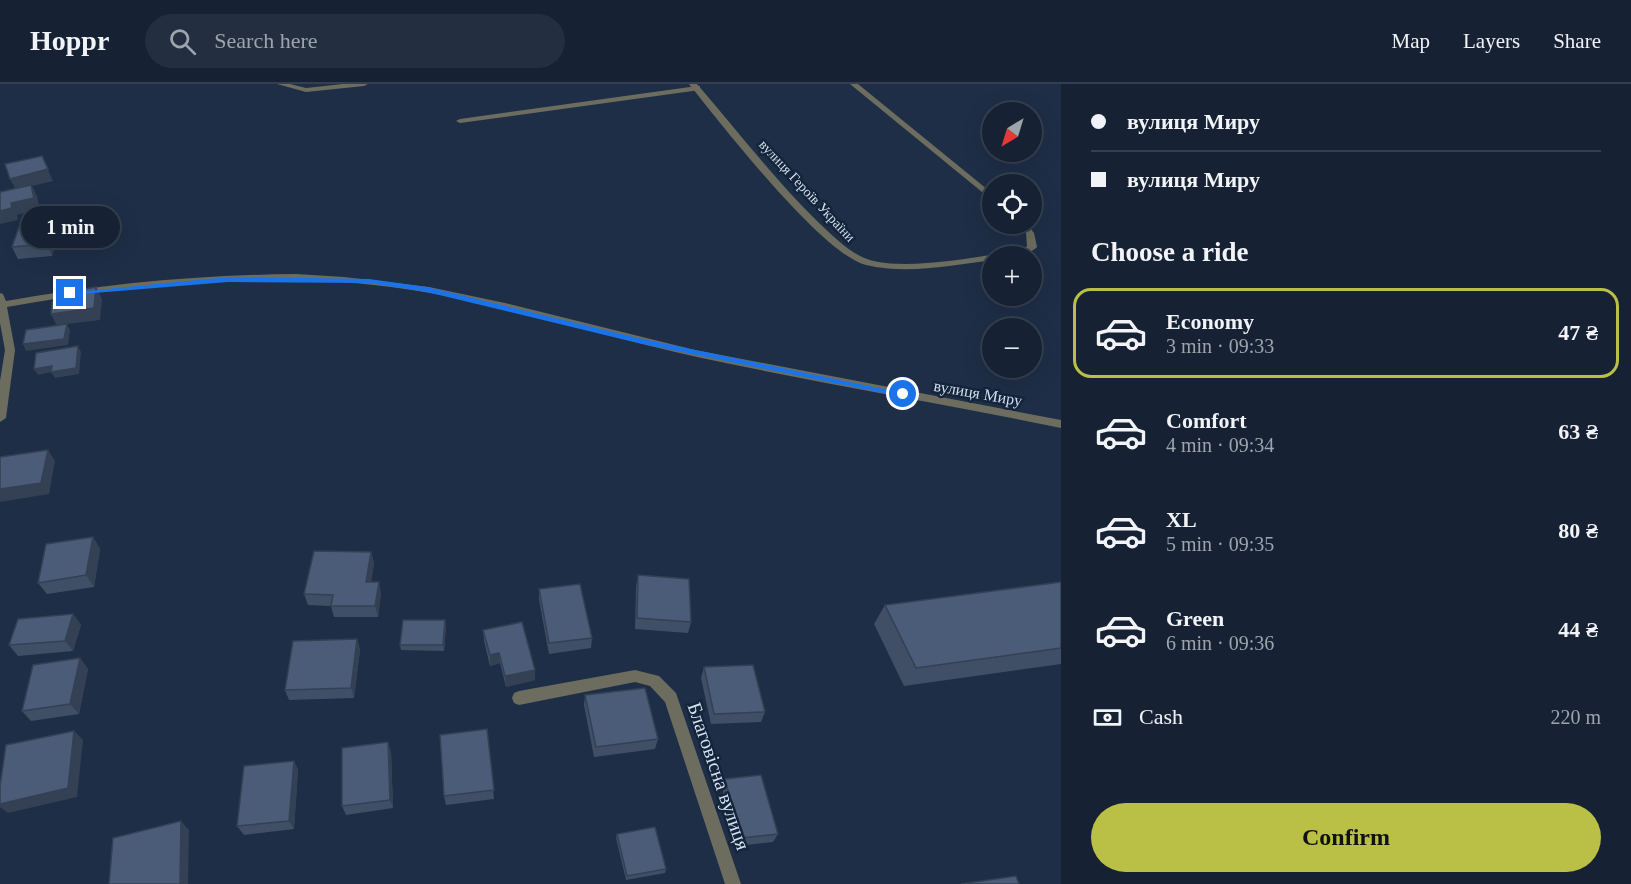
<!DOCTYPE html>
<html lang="en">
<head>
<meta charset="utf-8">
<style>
  :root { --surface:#162234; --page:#232f40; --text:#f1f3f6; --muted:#9ea4ac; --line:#353f4f; --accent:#bac045 }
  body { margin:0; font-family:"Times New Roman",serif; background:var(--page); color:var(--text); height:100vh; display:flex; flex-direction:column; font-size:22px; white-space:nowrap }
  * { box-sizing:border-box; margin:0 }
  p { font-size:20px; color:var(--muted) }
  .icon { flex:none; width:33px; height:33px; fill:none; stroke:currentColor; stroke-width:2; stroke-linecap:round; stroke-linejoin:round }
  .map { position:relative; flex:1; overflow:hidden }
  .drawer { display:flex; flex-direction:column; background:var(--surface); width:570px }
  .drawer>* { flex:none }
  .guide { display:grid; align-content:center; height:132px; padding:0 30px; background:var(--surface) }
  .needle { width:39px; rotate:218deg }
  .tools { position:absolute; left:982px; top:18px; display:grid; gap:12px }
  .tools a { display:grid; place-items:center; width:60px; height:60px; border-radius:50%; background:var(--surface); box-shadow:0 6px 24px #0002,0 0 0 2px var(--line); font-size:30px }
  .end { position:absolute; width:27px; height:27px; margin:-14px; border:8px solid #1a73e8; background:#fff; box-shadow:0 0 0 3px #fff }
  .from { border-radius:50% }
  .bubble { position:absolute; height:42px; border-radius:21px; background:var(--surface); box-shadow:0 6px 24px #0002,0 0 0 2px var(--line); font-size:20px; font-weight:800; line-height:42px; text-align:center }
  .guide b { display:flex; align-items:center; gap:21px; height:57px; font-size:22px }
  .guide b+b { border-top:2px solid var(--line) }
  .guide i { width:15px; height:15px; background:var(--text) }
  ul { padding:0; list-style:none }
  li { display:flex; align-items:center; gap:18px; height:90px; margin:0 12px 9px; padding:0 18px; border:3px solid transparent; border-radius:18px }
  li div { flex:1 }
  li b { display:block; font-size:22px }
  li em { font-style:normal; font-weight:800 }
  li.on { border-color:var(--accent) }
  li>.icon { width:54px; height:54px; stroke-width:1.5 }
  h2 { padding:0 30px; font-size:27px; line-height:72px }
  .pay { display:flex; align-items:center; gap:15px; height:66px; padding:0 30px; font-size:22px }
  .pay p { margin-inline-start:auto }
  .button { display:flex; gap:12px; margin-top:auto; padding:12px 30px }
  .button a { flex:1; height:69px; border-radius:36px; background:var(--accent); color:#111; font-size:24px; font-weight:800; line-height:69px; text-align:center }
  header { display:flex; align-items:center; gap:36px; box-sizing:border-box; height:84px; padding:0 30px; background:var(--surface); border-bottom:2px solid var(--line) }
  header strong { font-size:28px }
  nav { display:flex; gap:33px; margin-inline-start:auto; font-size:21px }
  .search { width:420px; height:54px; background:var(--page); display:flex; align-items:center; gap:15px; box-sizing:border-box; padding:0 21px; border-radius:33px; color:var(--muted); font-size:22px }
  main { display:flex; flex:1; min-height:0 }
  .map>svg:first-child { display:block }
</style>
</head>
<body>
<header>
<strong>Hoppr</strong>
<div class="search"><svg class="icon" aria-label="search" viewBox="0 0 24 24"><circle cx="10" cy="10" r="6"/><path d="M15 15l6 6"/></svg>Search here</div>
<nav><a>Map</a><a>Layers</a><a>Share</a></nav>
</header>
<main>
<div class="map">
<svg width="1061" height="800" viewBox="0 0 1061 800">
  <rect width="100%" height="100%" fill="#1e2e46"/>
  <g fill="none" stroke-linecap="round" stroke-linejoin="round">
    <g fill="#6c6d5f" fill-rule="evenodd">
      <path d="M697 2H700V6L460 39 456 37 460 35Z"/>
      <path d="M635 586 659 592 676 609 741 800H725L665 618 650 602 635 598 519 621 514 619 512 614 514 609 519 607Z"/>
    </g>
    <g fill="#6c6d5f" fill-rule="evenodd">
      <path d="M277 0H290L306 4 343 0H368L364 2 306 8Z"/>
      <path d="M689 0H697C737 46 774 95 818 138 833 152 850 170 870 176 907 187 986 172 1024 165L1027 162 1026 149 1019 140H1027L1034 149 1037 163C1026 174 1008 172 993 172V176C951 181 908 191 866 181 822 170 721 40 689 0Z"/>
      <path d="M850 0H858L993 110V117Z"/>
      <path d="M296 190 344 193 429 203 505 219 695 266 1061 336V344C940 319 818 299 697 273 607 253 520 225 430 209 290 184 146 198 7 223L15 266 6 334 0 338V297L5 266 0 239V209L3 210 6 217C102 200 198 191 296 190Z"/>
    </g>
  </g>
  <g fill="#404f66">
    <path d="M53 139 58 151 52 172 18 175 12 163Z"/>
    <path d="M93 453 100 465 94 503 47 510 38 499Z"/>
    <path d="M371 468 374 479 371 498 381 509 378 533H334L331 522 308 521 304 510Z"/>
    <path d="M638 491 691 538 688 549 635 545 636 502Z"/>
    <path d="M1061 498V580L904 602 874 540 885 521Z"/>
    <path d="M539 505 592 554 591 564 549 570 539 516Z"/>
    <path d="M73 530 81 541 73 567 18 572 9 561Z"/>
    <path d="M446 542 444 567 401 566 400 561Z"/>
    <path d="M483 546 535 596 506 603 500 579 490 582 484 557Z"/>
    <path d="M357 555 360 566 354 614 289 616 285 606Z"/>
    <path d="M80 574 88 585 79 630 31 637 22 627Z"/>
    <path d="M704 583 765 628 761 638 711 640 701 594Z"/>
    <path d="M585 611 658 655 655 665 594 673 584 621Z"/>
    <path d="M487 645 494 715 446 721 444 712Z"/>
    <path d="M391 668 393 724 346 731 342 722Z"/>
    <path d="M294 677 298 686 294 745 244 751 237 742Z"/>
    <path d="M725 695 778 750 773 758 736 762 722 704Z"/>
    <path d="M617 750 666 785 665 789 626 796 616 754Z"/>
  </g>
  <g fill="#344053">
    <path d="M42 72 53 97 32 102 37 112 40 125 17 131 18 136 0 140V127L11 119 16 106 10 95Z"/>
    <path d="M53 139 58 151 52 172 47 160Z"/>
    <path d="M96 203 102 215 100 236 67 240 70 246 68 261 26 267 23 260 57 242 51 230Z"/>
    <path d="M78 262 81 268 79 290 55 294 51 288 38 291 34 285 52 282Z"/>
    <path d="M48 366 55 377 49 410 0 418V405Z"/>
    <path d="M93 453 100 465 94 503 86 491Z"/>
    <path d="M371 468 374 479 369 509 366 498Z"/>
    <path d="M379 498 381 509 378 533 375 522Z"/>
    <path d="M73 530 81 541 73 567 65 557Z"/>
    <path d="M445 536 446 542 444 567 443 561Z"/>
    <path d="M357 555 360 566 354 614 351 604Z"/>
    <path d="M499 569 500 579 490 582V571Z"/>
    <path d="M80 574 88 585 79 630 70 620Z"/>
    <path d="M535 586V596L506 603 505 592Z"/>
    <path d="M74 647 83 656 77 713 8 729 0 723V720Z"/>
    <path d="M388 658 391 668 393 724 390 716Z"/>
    <path d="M294 677 298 686 294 745 289 737Z"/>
    <path d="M181 737 189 746 188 800H180Z"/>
  </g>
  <g fill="#4a5c77" stroke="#344053" stroke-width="1.5">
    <path d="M42 72 48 85 10 95 5 80Z"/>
    <path d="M31 101 34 114 11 119 12 124 0 127V108Z"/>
    <path d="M53 139 47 160 12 163 19 143Z"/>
    <path d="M96 203 94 224 51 230 52 218 72 215 73 207Z"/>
    <path d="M67 240 64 255 23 260 26 246Z"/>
    <path d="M78 262 76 284 51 288 52 282 34 285 36 269Z"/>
    <path d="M48 366 41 399 0 405V373Z"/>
    <path d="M93 453 86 491 38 499 46 460Z"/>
    <path d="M314 467 371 468 366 498H379L375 522H331L333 511 304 510Z"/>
    <path d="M638 491 689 495 691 538 637 534Z"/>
    <path d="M1061 498V564L916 584 885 521Z"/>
    <path d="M580 500 592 554 549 559 539 505Z"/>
    <path d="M73 530 65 557 9 561 18 535Z"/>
    <path d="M403 536H445L443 561H400Z"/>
    <path d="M522 538 535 586 505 592 499 569 490 571 483 546Z"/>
    <path d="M357 555 351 604 285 606 293 557Z"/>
    <path d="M80 574 70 620 22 627 33 581Z"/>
    <path d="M753 581 765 628 714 630 704 583Z"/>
    <path d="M645 604 658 655 596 663 585 611Z"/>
    <path d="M487 645 494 706 444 712 440 651Z"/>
    <path d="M74 647 68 704 0 720V702L6 661Z"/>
    <path d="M388 658 390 716 342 722V664Z"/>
    <path d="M294 677 289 737 237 742 244 682Z"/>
    <path d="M761 691 778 750 741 754 725 695Z"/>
    <path d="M181 737 180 800H109L113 754Z"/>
    <path d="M655 743 666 785 627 792 617 750Z"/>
    <path d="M1016 792 1019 800H961Z"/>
  </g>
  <path fill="#1a73e8" d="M228 193 369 195 427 203 638 254 907 310 903 313 638 259 427 208 369 199 228 198 70 211 67 209Z"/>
  <g text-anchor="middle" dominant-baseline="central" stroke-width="5" stroke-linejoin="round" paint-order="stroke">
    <g font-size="14" fill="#d4dfef" stroke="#14243b">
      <text transform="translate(807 107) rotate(47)">вулиця Героїв України</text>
    </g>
    <g font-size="16" fill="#d4dfef" stroke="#14243b">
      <text transform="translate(978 309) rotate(10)">вулиця Миру</text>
    </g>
    <g font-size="20" fill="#d4dfef" stroke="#14243b">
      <text transform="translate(719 692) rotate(71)">Благовісна вулиця</text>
    </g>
  </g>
</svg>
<div class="tools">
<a><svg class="needle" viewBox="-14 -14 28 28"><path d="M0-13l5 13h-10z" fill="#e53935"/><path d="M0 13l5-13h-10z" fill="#9ea4ac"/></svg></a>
<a><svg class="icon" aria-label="locate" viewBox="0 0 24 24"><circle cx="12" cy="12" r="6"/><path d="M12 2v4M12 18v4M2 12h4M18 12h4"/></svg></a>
<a>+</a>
<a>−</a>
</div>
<i class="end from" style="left:903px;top:310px"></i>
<i class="end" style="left:70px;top:209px"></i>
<div class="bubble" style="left:21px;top:122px;width:99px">1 min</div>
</div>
<section class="drawer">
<div class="guide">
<b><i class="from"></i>вулиця Миру</b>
<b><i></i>вулиця Миру</b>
</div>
<h2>Choose a ride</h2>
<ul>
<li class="on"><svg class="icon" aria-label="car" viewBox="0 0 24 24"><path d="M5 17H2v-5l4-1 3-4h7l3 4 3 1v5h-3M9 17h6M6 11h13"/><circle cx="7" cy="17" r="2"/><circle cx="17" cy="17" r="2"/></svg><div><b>Economy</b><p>3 min · 09:33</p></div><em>47 ₴</em></li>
<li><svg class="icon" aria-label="car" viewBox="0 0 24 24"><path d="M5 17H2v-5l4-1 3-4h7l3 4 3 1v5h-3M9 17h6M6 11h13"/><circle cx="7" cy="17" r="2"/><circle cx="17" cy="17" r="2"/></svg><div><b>Comfort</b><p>4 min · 09:34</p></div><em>63 ₴</em></li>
<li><svg class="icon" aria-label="car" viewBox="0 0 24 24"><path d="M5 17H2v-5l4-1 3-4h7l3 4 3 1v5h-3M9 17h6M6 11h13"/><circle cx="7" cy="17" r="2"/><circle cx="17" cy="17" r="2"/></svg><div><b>XL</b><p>5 min · 09:35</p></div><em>80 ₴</em></li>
<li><svg class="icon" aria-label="car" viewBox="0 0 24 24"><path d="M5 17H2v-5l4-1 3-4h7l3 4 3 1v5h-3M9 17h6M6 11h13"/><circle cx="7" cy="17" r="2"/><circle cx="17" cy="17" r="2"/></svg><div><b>Green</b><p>6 min · 09:36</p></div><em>44 ₴</em></li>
</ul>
<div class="pay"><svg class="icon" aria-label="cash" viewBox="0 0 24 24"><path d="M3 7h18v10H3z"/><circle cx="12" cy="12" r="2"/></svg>Cash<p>220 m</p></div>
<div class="button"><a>Confirm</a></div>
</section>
</main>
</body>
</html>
